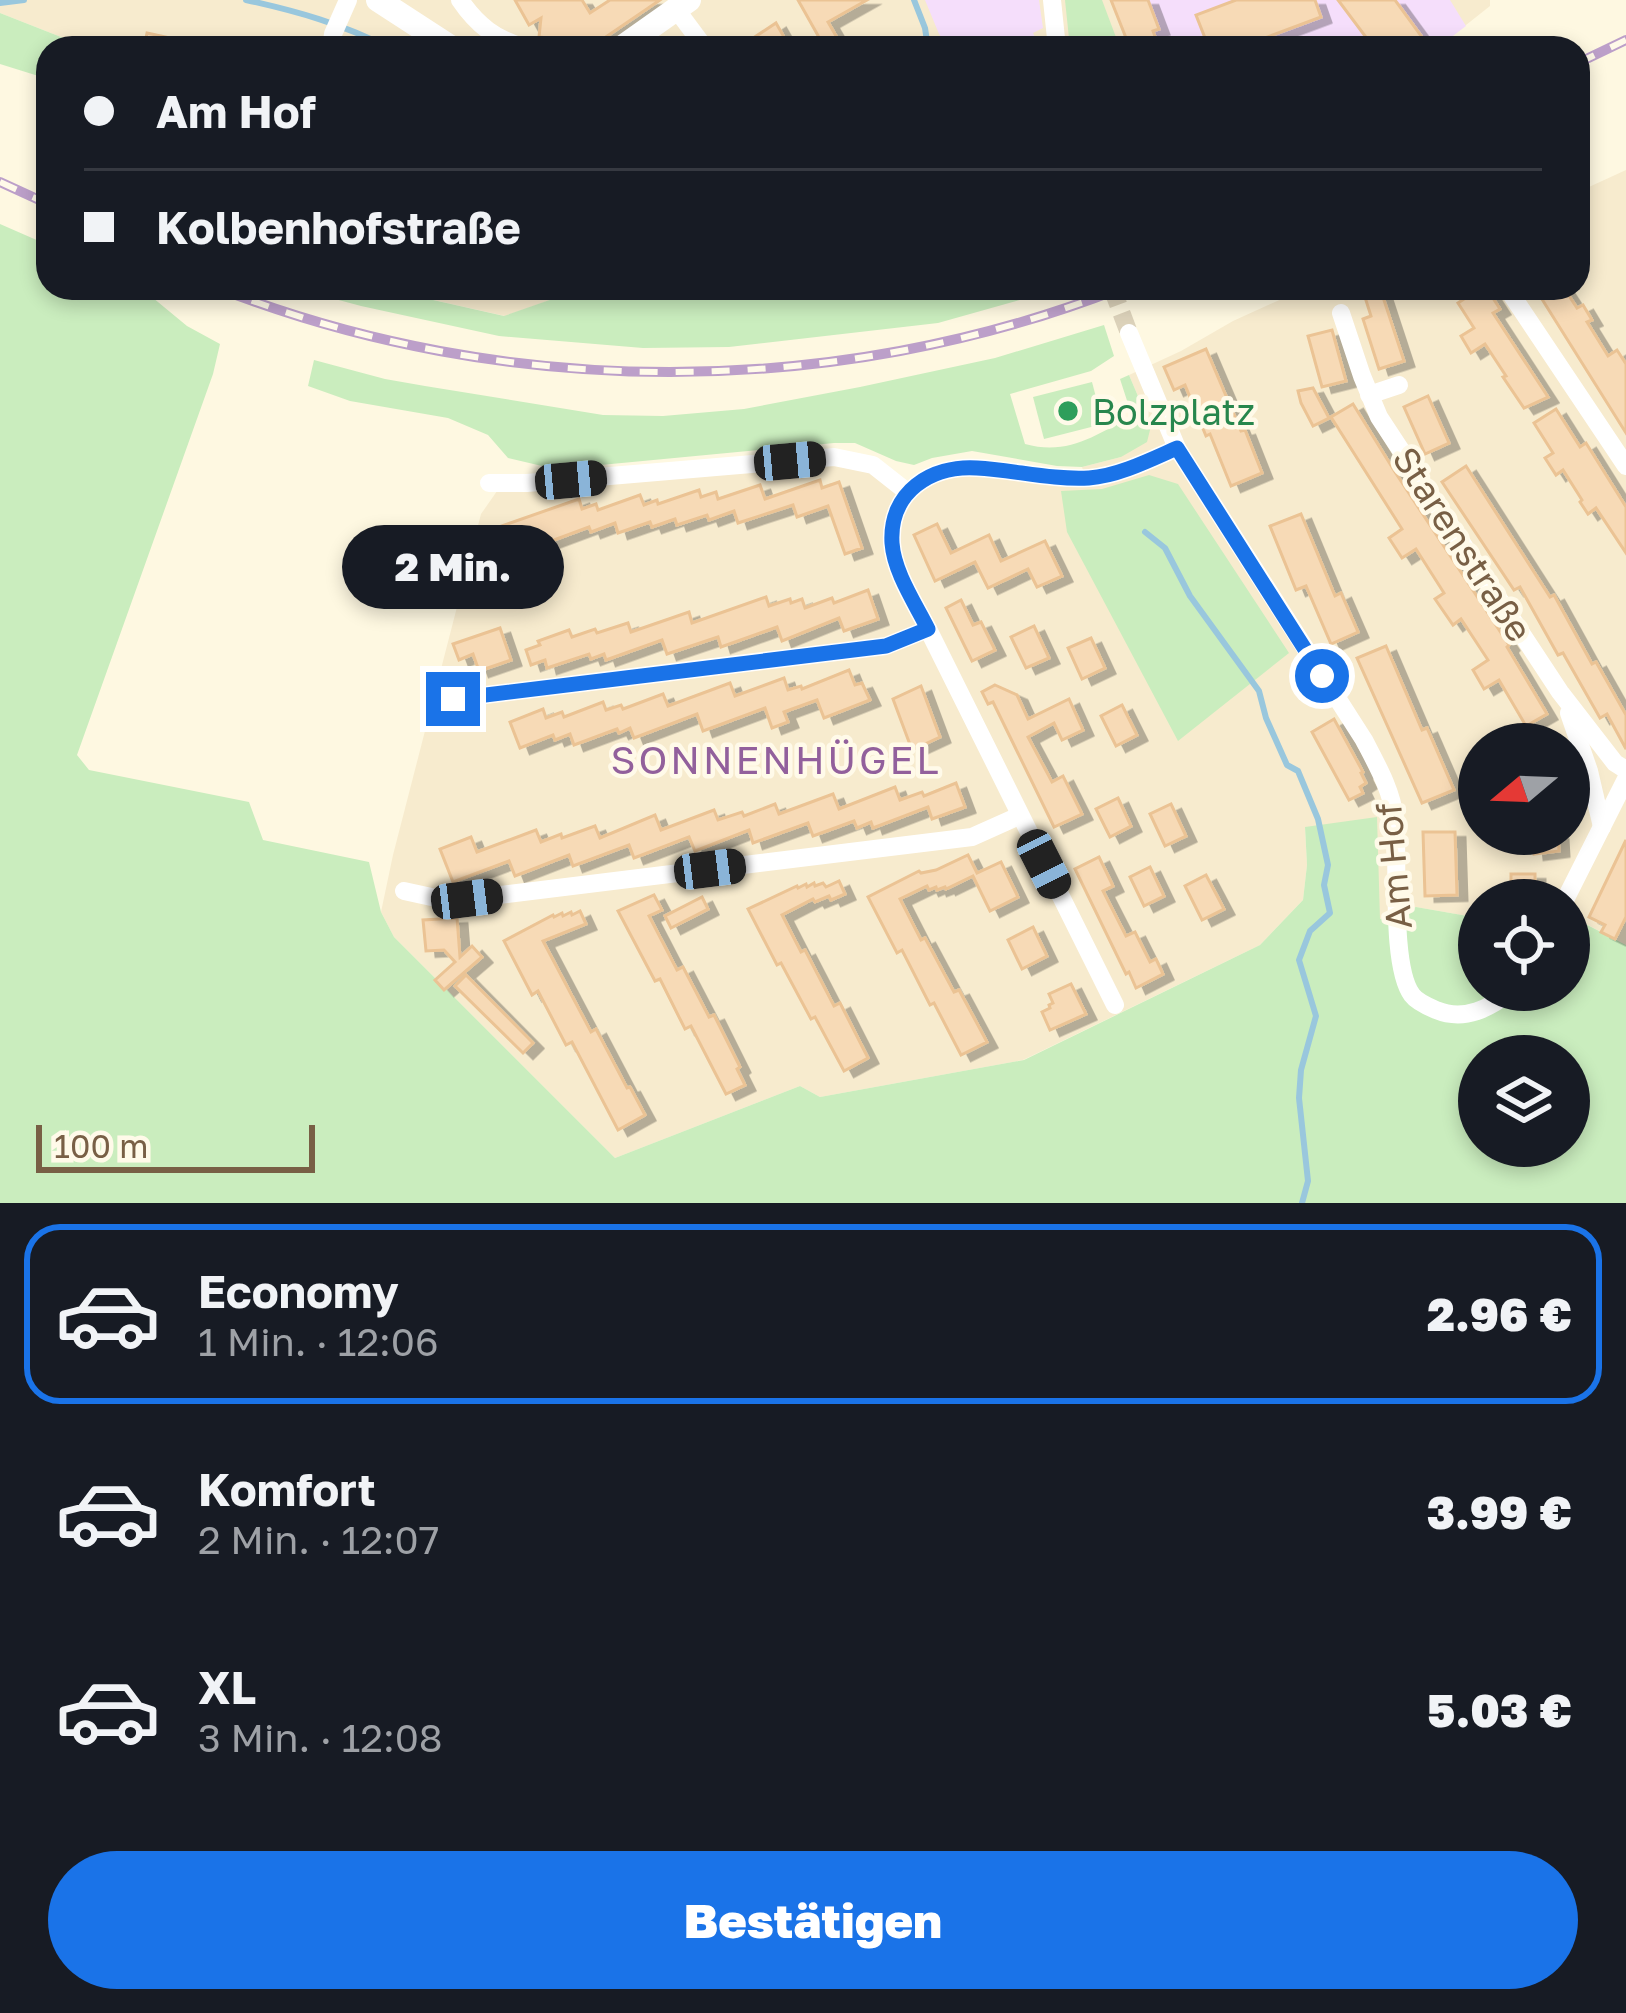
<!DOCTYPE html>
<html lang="de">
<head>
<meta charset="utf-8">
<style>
  :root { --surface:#171b24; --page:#20242c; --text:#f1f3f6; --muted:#9ea1a6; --line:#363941; --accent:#1a73e8 }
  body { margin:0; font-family:"Golos Text",sans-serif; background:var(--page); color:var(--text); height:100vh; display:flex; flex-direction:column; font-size:45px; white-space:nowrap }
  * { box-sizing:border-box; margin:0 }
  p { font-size:39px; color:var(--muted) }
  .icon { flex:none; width:66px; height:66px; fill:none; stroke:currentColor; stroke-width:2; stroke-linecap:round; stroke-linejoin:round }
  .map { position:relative; height:1203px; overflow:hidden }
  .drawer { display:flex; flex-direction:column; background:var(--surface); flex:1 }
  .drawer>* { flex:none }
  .hud { position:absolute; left:36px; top:36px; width:1554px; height:264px; border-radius:36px; box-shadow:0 6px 18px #0003; display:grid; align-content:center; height:264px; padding:0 48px; background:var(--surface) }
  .needle { width:78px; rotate:251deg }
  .tools { position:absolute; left:1458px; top:723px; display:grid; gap:24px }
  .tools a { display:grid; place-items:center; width:132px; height:132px; border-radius:50%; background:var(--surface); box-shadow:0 6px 18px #0003; font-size:60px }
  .scale { position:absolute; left:36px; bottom:30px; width:279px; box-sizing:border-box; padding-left:12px; border:6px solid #785f45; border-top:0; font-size:33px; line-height:42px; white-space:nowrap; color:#785f45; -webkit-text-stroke:9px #fffae9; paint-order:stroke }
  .end { position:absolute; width:54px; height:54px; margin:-27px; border:15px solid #1a73e8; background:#fff; box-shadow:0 0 0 6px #fff }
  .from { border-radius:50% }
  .bubble { position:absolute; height:84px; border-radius:42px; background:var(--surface); box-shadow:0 6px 18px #0003; font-size:39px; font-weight:800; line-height:84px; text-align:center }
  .car { position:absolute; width:36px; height:72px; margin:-36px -18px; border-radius:15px; box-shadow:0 0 9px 3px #0007; background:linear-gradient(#222 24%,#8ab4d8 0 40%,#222 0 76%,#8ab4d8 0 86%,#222 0) }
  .hud b { display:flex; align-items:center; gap:42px; height:114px; font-size:45px }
  .hud b+b { border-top:3px solid var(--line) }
  .hud i { width:30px; height:30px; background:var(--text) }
  ul { padding:21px 0 0; list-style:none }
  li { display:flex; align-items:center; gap:36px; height:180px; margin:0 24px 18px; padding:0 24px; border:6px solid transparent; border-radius:36px }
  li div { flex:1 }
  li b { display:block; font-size:45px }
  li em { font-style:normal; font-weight:800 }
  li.selected { border-color:var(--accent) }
  li>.icon { width:108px; height:108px; stroke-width:1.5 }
  .cta { display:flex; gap:24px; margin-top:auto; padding:24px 48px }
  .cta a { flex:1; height:138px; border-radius:72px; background:var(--accent); color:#fff; font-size:48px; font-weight:800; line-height:138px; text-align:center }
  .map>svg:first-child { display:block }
</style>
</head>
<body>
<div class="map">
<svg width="1626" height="1203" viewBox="0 0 1626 1203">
  <defs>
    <filter id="shadow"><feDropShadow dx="10" dy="5.5" stdDeviation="0" flood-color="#0004"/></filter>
  </defs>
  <rect width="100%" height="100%" fill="#fef8e1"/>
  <g fill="#f7ebce" fill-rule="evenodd">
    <path d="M0 0H1490V6L1437 48H950L940 36V48H89L0 13Z"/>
    <path d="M1626 170V945L1571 916 1569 918V900H1479V918L1416 907 1380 919 1305 828 1307 865 1303 900 1260 945 1023 1060 820 1097 800 1086 615 1158 394 937 381 912 393 855 481 514 502 484 851 459 906 491 937 471 1085 477 1082 467 1121 457 1149 422 1129 375 1181 351 1233 321 1306 288H1578V192ZM1479 744H1569V834H1479Z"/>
    <path d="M380 288H584L505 316Z"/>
  </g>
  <g fill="#f5defb">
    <path d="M925 0H1039L1043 28 1033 33 1039 46 1033 48H950L939 34Z"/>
    <path d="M1111 0H1236L1197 15 1209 48H1130Z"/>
    <path d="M1315 0H1450L1466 26 1437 48H1265L1262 39 1321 18Z"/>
  </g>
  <g fill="#caedbe" fill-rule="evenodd">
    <path d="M1065 0H1102L1120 48H1070Z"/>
    <path d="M0 13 89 48H48V79L0 64Z"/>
    <path d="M0 224 48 245V288H141L187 326 220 344 213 374 77 755 89 770 249 802 263 840 369 862 381 912 394 937 615 1158 800 1086 820 1097 1024 1060 1260 945 1303 900 1307 865 1305 827 1377 817 1380 919 1416 907 1479 918V990H1569L1570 916 1626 945V1203H0ZM1479 1056H1569V1146H1479Z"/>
    <path d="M294 288H380L504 316 584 288H1062L938 323 729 347 643 348 499 336 361 306Z"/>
    <path d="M1104 325 1114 356 1091 371 1010 394 1025 444C1068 456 1096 435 1132 416L1120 379 1129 375 1149 422 1150 430 1147 442 1121 457 1082 467 1057 466 972 451 932 458 914 465 896 461 855 443H834L569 468 542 466 508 458 488 435 448 418 350 401 308 386 314 360 385 379 425 386 603 415 663 416 744 409 860 387 995 358Z"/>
    <path d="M1092 382 1103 424 1044 439 1033 397Z"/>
    <path d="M1149 475 1178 484 1289 653 1178 741 1067 532 1061 491 1102 489Z"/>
  </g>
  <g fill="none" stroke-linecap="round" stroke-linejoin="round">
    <g stroke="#99c7dd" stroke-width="6">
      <path d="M246 0C296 11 343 24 389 48"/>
      <path d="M914 0 925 28 928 48"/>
      <path d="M0 3 24 0"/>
      <path d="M1014 288 1015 290"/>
      <path d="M1145 532 1165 548 1190 596 1259 691 1266 718 1287 765 1298 771 1318 819 1328 865 1324 885 1330 913 1310 931 1299 960 1316 1016 1301 1070 1299 1098 1308 1181 1302 1203"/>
    </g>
  </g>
  <g fill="#f7dab6" stroke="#ebc394" stroke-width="3" filter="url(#shadow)">
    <path d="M515 0H582L590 13 610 0H660L597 43 539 37 541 18 529 25Z"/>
    <path d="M798 0H867L828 22 843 48H825Z"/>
    <path d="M1111 0H1148L1159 29 1153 31 1159 48H1130Z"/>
    <path d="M1236 0H1315L1321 17 1238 48H1209L1196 15Z"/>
    <path d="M1338 0H1395L1430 48H1374Z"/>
    <path d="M776 23 784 37 762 48H738Z"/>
    <path d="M147 33 188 42 187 48H144Z"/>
    <path d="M1372 288H1380L1404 361 1379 369 1363 319 1371 316 1363 291Z"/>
    <path d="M1535 288H1564L1577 308 1583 305 1592 320 1587 322 1608 356 1617 350 1626 364V433Z"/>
    <path d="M1487 289 1500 309 1493 313 1548 397 1524 408 1503 377 1506 376 1485 344 1471 353 1461 336 1474 328 1458 303 1470 295 1472 298Z"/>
    <path d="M1332 330 1346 381 1322 387 1308 336Z"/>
    <path d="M1206 349 1241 431 1245 430 1262 473 1231 486 1210 434 1206 436 1185 385 1174 390 1164 367Z"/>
    <path d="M1313 388 1329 418 1313 426 1301 403 1298 391Z"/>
    <path d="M1428 396 1449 443 1425 454 1404 407Z"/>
    <path d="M1353 404 1395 472 1509 645 1507 647 1547 714 1526 726 1499 680 1484 689 1473 670 1488 660 1461 619 1453 625 1435 599 1444 593 1416 549 1402 558 1389 538 1402 529 1331 417Z"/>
    <path d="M1556 409 1580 447 1586 443 1626 507V553L1596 508 1588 514 1580 502 1582 500 1563 470 1556 475 1545 458 1553 453 1534 423Z"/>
    <path d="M1466 466 1550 597 1554 595 1592 664 1596 662 1626 715V749L1607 714 1600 718 1563 653 1558 655 1520 587 1514 590 1442 482Z"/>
    <path d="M820 480 822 488 839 482 862 548 845 554 828 506 797 517 793 505 738 523 734 511 709 520 707 515 677 525 675 519 652 527 650 522 618 533 615 523 591 532 589 527 503 559 493 529 579 499 582 509 596 504 598 510 640 495 644 505 657 500 658 504 699 490 701 497 716 492 718 499 760 485 765 499Z"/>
    <path d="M1301 514 1335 596 1341 593 1358 632 1331 644 1306 586 1296 590 1270 526Z"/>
    <path d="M937 524 951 553 989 535 1001 561 1045 541 1062 576 1037 587 1028 569 988 588 975 562 935 581 914 535Z"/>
    <path d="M868 590 878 619 844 631 839 618 782 641 777 627 721 647 718 637 667 654 662 640 606 660 604 654 591 659 589 654 547 668 545 660 531 665 526 650 540 645 538 641 569 630 572 637 595 629 597 633 628 623 631 632 689 612 692 623 766 597 769 606 790 599 791 603 802 599 805 608 832 598 834 603Z"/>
    <path d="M961 600 973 625 981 622 995 650 972 661 946 608Z"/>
    <path d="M1034 626 1049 658 1026 668 1011 637Z"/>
    <path d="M500 628 511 660 479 671 473 654 459 660 453 644Z"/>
    <path d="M1091 638 1105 668 1082 679 1068 648Z"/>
    <path d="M1386 646 1422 730 1427 728 1454 790 1422 803 1357 658Z"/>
    <path d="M849 670 855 685 862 683 870 700 824 718 817 700 784 712 788 722 772 728 765 708 703 731 697 714 634 738 630 728 619 733 617 729 574 745 570 734 555 740 553 735 520 748 510 722 543 709 546 718 562 712 564 717 603 702 606 710 621 705 623 709 663 694 668 706 730 683 735 696 784 678 788 690 801 686 802 689Z"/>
    <path d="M995 685 1017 695 1028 719 1069 699 1083 730 1062 740 1054 723 1028 737 1052 782 1063 776 1082 814 1054 827 993 702 988 704 982 692Z"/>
    <path d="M921 686 940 737 912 750 893 699Z"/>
    <path d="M1122 705 1137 735 1116 746 1101 716Z"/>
    <path d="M1334 719 1363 772 1361 773 1366 783 1360 787 1363 793 1349 800 1312 732Z"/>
    <path d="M956 783 965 807 932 819 928 807 873 828 871 822 857 828 854 821 813 836 808 823 753 843 749 830 695 851 689 837 634 858 629 845 573 866 569 855 515 876 509 861 453 882 440 849 471 837 477 852 536 830 541 842 561 834 562 838 595 826 600 838 655 815 661 830 714 810 718 820 742 812 744 816 775 804 779 814 833 794 839 809 895 787 900 800 922 792 924 796Z"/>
    <path d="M1118 798 1131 826 1110 837 1096 809Z"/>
    <path d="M1171 804 1186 836 1165 846 1150 814Z"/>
    <path d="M1423 832H1455L1457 895 1425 896Z"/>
    <path d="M1532 834H1558L1559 851 1534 854Z"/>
    <path d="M1626 840V917L1615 939 1601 932 1605 925 1589 917Z"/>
    <path d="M968 855 977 873 1001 862 1018 897 990 911 973 876 946 889 945 887 937 890 936 887 929 890 927 886 900 899 921 940 925 938 954 992 959 990 987 1042 961 1055 934 1003 930 1005 902 950 897 953 868 897 919 871 921 873 936 870Z"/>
    <path d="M1099 857 1113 886 1103 891 1126 936 1135 932 1150 962 1156 959 1163 974 1136 988 1129 972 1126 974 1075 869Z"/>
    <path d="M1150 867 1164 896 1144 906 1130 877Z"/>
    <rect x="1511" y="874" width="24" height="26"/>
    <path d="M1206 875 1224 909 1202 920 1185 886Z"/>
    <path d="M839 881 845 894 831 900 829 896 815 902 813 899 782 915 801 952 805 950 834 1006 840 1003 868 1058 844 1071 815 1017 811 1019 781 963 777 965 748 909 797 886 798 888 806 884 807 887 814 883 815 886 823 883 826 887Z"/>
    <path d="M654 895 662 910 649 916 677 970 683 967 709 1017 714 1015 740 1067 737 1069 745 1085 726 1094 691 1026 685 1029 660 979 655 981 618 911Z"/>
    <path d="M702 897 708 909 671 928 665 916Z"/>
    <path d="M580 911 586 924 543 941 591 1032 596 1029 627 1088 630 1087 645 1115 618 1130 572 1042 566 1045 538 991 532 995 504 941 553 915 554 917 562 913 563 916 571 912 572 915Z"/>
    <path d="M457 918 460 957 472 946 482 957 444 990 435 980 455 962 444 950 426 951 423 920Z"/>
    <path d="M1033 927 1047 956 1022 969 1008 940Z"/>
    <path d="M466 975 533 1043 523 1053 455 986Z"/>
    <path d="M1071 984 1086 1014 1050 1030 1042 1012 1050 1008 1049 1005 1053 1003 1049 994Z"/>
  </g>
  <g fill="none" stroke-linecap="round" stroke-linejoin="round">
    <path stroke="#dcd2ba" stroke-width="18" stroke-dasharray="18 9" stroke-linecap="butt" d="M1112 288 1129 333"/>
    <g stroke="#fff" stroke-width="18">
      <path d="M460 0C477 25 496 40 526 48"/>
      <path d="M1052 0 1057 48"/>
      <path d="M676 9 705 48"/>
      <path d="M331 48 333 34 348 0"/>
      <path d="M1511 294 1626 466"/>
      <path d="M1341 313 1362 376 1379 417 1560 692 1615 763 1626 770"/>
      <path d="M1129 333 1177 448 1364 740C1377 765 1392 791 1395 819 1399 859 1390 966 1412 995 1417 1002 1429 1007 1436 1010 1465 1022 1490 1008 1513 990"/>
      <path d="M1369 395 1399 385"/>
      <path d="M489 483H527L834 457 873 465 906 491"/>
      <path d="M453 699 886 646 928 629"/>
      <path d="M1569 713 1589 771 1602 827"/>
      <path d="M404 891 436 898 467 899 972 837 1019 816"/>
      <path d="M1565 900 1626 779"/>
      <path d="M1115 1005 928 629C915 603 894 572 892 543 889 492 931 465 977 468 1014 470 1051 480 1089 478 1118 476 1150 460 1177 448"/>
    </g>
    <g stroke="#fff" stroke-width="24">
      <path d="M378 0 452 48"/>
      <path d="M621 48 689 0"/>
    </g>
    <g stroke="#bc9fc9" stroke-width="10">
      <g id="rail">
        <path d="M1578 63 1626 40"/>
        <path d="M0 182 48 204"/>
        <path d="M218 288C504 400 836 400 1121 288"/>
      </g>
    </g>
    <use href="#rail" stroke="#fffae9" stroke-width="6" stroke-dasharray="18" stroke-linecap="butt"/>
  </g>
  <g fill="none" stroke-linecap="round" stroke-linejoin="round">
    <path stroke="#1a73e8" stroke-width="15" d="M453 699 886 646 928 629C915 603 894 572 892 543 889 492 931 465 977 468 1014 470 1051 480 1089 478 1118 476 1150 460 1177 448L1322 676"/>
  </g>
  <circle fill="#2e9e5b" stroke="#fffae9" stroke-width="4.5" cx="1068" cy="411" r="12"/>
  <g text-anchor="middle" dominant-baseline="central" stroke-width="9" stroke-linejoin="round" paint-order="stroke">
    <g font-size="36" fill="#27864d" stroke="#fffae9" text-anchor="start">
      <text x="1092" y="411">Bolzplatz</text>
    </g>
    <g font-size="36" fill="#785f45" stroke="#fffae9">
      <text transform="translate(1463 544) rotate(57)">Starenstraße</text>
      <text transform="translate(1393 866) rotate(-95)">Am Hof</text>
    </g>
    <g font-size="39" letter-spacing="3" fill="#92609c" stroke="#fffae9">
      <text x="776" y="759">SONNENHÜGEL</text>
    </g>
  </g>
</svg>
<div class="tools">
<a><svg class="needle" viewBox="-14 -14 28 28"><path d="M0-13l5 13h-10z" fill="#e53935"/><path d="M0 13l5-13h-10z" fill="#9ea1a6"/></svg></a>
<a><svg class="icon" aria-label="locate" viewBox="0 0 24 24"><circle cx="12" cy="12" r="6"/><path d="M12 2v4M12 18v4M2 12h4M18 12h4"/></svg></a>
<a><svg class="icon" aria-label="layers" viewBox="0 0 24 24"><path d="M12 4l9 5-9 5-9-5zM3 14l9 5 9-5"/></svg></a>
</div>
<div class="scale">100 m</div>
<i class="end from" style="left:1322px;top:676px"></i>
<i class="end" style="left:453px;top:699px"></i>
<div class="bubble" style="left:342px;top:525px;width:222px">2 Min.</div>
<i class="car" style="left:790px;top:461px;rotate:85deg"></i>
<i class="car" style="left:571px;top:480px;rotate:85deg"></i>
<i class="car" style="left:1044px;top:864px;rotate:153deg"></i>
<i class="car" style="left:710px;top:869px;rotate:83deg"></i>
<i class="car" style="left:467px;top:899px;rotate:83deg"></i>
<div class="hud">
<b><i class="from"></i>Am Hof</b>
<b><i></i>Kolbenhofstraße</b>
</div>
</div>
<section class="drawer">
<ul>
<li class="selected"><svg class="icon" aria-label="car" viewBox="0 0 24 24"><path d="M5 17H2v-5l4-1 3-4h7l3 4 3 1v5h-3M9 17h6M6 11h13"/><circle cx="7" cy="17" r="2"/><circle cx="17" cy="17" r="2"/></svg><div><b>Economy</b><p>1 Min. · 12:06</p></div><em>2.96 €</em></li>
<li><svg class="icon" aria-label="car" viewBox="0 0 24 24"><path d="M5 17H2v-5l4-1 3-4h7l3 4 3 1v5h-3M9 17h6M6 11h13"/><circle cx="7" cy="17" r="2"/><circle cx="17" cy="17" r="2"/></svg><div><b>Komfort</b><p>2 Min. · 12:07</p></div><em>3.99 €</em></li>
<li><svg class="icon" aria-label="car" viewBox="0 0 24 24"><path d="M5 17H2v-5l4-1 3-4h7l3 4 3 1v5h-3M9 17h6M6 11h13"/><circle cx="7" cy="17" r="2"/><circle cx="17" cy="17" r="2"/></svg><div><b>XL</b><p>3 Min. · 12:08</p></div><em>5.03 €</em></li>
</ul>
<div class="cta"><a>Bestätigen</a></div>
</section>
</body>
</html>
